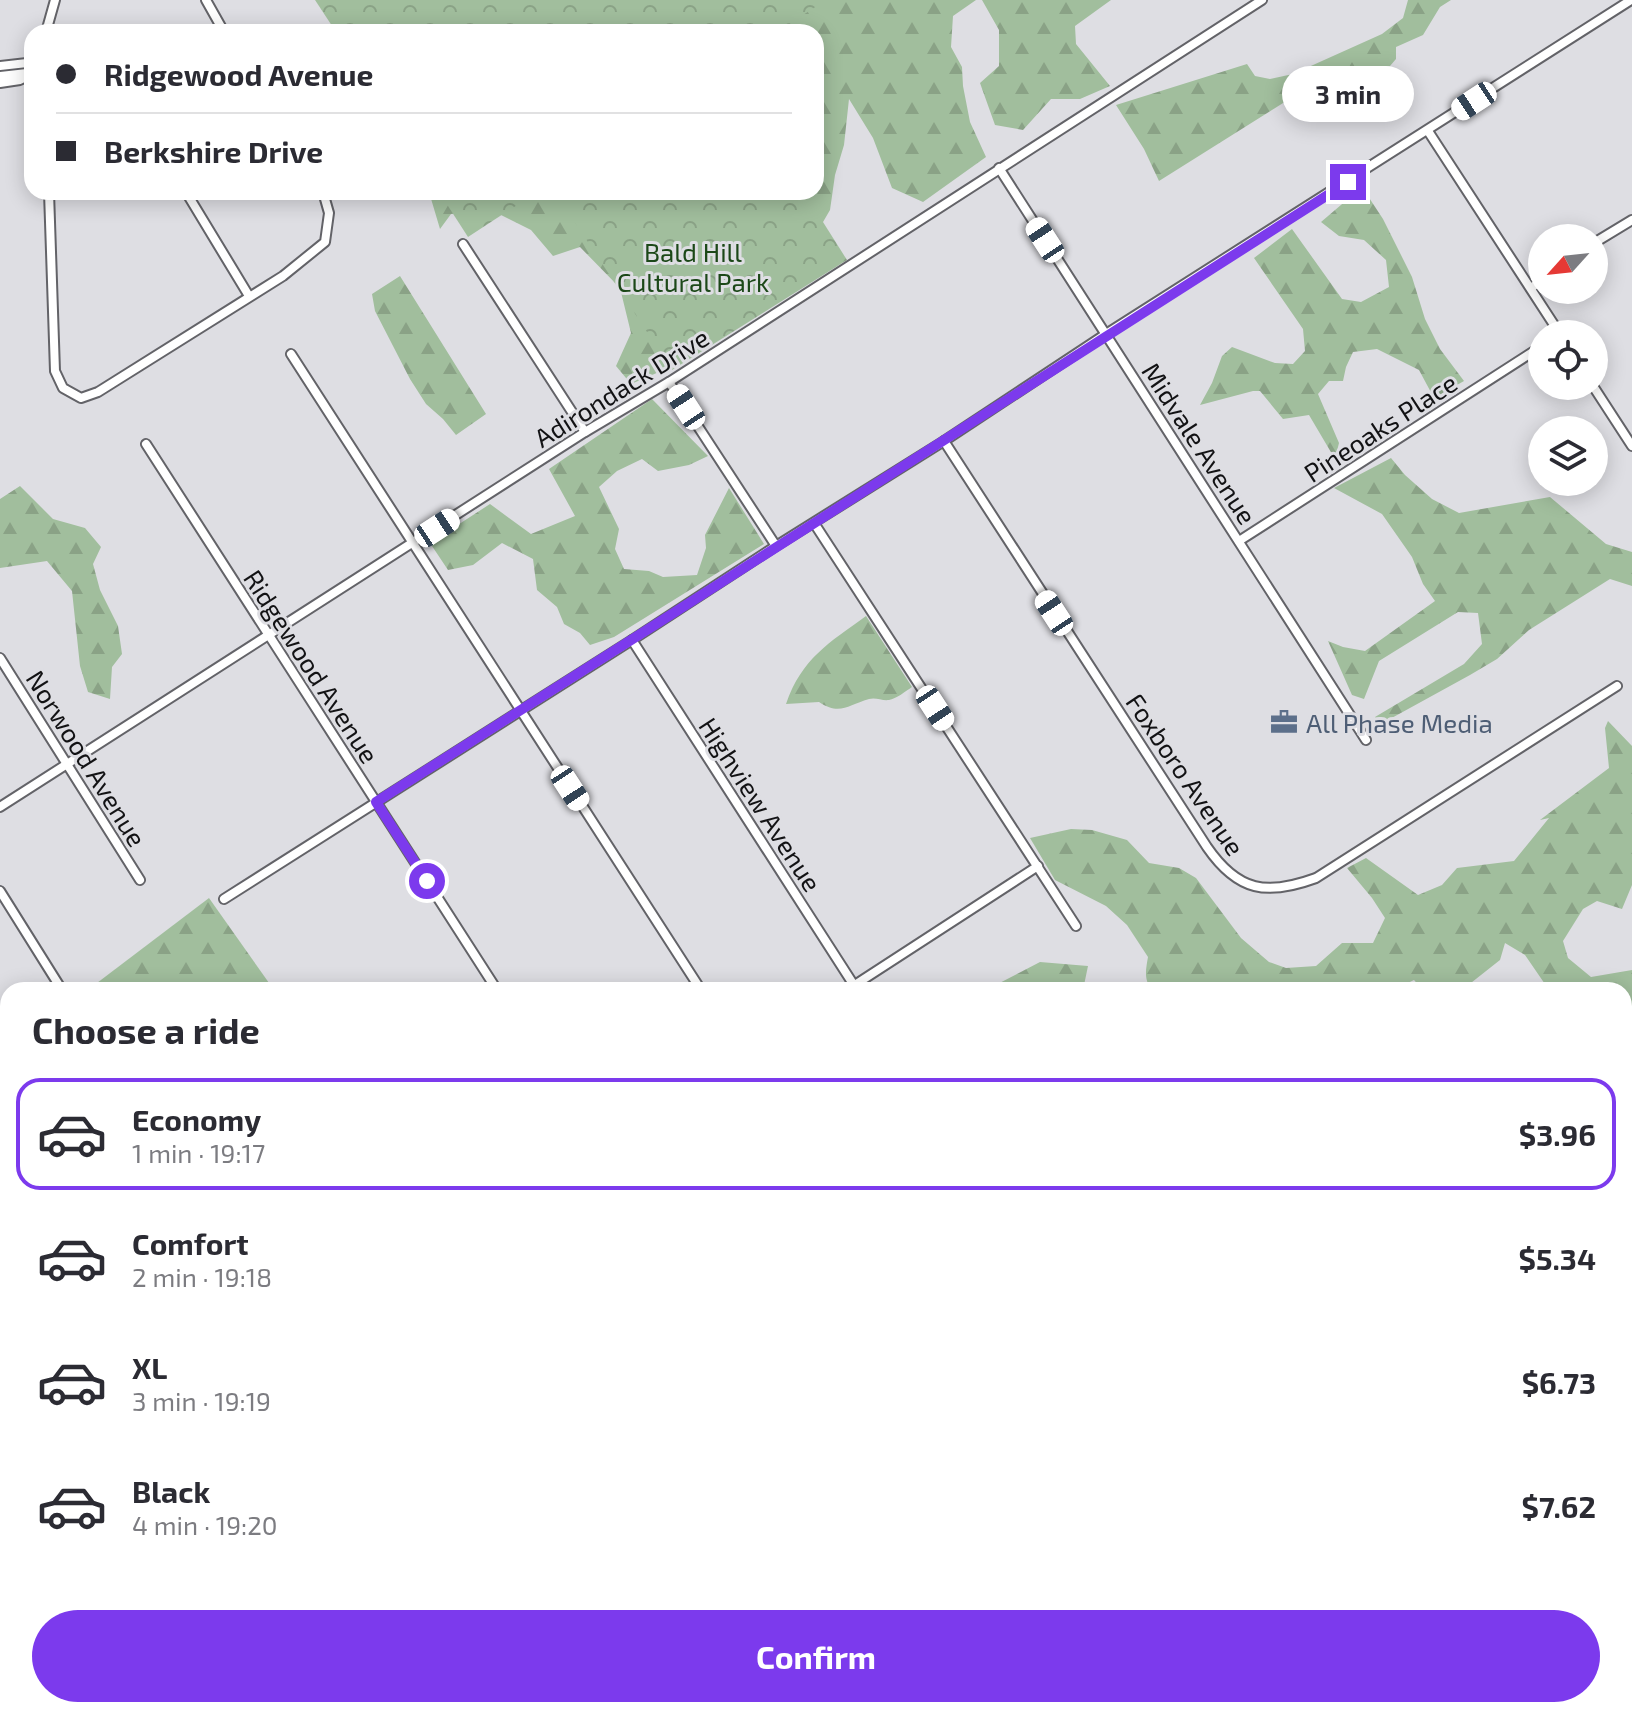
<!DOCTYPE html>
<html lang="en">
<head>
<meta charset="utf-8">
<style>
  :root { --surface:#fff; --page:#f7f7f7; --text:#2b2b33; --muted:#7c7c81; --line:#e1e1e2; --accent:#7c3aed }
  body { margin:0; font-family:"Exo 2",sans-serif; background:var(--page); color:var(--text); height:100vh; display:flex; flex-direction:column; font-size:30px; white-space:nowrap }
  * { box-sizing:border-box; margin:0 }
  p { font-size:26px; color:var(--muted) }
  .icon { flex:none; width:44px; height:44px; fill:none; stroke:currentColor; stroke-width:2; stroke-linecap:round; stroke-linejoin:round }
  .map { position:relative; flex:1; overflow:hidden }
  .side { position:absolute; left:0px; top:982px; width:1632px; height:736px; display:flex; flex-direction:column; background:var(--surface); border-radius:24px 24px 0 0; box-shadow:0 4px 20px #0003 }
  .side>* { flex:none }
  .top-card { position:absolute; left:24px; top:24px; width:800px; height:176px; border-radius:24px; box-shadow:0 4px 20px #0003; display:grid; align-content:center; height:176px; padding:0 32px; background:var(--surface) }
  .needle { width:52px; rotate:243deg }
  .controls { position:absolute; left:1528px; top:224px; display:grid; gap:16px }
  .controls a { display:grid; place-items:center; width:80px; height:80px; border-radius:50%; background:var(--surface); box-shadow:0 4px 20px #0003; font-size:40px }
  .end { position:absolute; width:36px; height:36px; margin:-18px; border:10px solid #7c3aed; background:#fff; box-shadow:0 0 0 4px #fff }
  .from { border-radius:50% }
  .bubble { position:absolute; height:56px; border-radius:28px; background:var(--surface); box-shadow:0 4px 20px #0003; font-size:26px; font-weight:700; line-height:56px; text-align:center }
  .car { position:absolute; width:24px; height:48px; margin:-24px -12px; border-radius:10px; box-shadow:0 0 6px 2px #0007; background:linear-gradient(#fff 24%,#345 0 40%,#fff 0 76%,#345 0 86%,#fff 0) }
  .top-card b { display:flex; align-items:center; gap:28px; height:76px; font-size:30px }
  .top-card b+b { border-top:2px solid var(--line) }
  .top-card i { width:20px; height:20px; background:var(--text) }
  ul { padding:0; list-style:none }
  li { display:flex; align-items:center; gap:24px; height:112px; margin:0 16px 12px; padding:0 16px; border:4px solid transparent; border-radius:24px }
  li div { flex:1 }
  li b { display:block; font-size:30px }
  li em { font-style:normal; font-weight:700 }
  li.selected { border-color:var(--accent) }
  li>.icon { width:72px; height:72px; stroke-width:1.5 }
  h2 { padding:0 32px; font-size:36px; line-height:96px }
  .button { display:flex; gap:16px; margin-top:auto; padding:16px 32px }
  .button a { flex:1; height:92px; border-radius:48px; background:var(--accent); color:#fff; font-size:32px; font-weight:700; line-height:92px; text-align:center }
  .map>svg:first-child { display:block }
</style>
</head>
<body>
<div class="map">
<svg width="1632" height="1718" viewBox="0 0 1632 1718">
  <defs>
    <pattern id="forest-firs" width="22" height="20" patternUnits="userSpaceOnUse" patternTransform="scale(2)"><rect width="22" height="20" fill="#a1be9d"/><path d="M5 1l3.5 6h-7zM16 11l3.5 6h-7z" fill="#8aa286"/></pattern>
    <pattern id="park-crowns" width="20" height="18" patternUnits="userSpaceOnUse" patternTransform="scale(2)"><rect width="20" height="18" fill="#a1be9d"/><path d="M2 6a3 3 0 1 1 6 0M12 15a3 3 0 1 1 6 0" fill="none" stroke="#8aa286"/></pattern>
  </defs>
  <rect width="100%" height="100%" fill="#dedee3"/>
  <g fill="url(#forest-firs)">
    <path d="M804 0H976L953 16 951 47 962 67 963 86 970 122 986 157 923 202 892 188 873 138 849 99 844 145 835 175 830 210 787 284 659 372 631 384 616 366 631 333 620 288 580 247 553 256 531 230 491 210 451 214 440 229 429 192H816V32H543Z"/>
    <path d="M982 0H1111L1075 26 1076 44 1110 86 1080 99H1051L1023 130 995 125 980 83 999 66V30Z"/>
    <path d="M1408 0H1451L1440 7 1423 35 1396 47V59L1390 66H1342L1159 181 1144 149 1116 105 1247 64 1255 76 1270 79 1293 74 1382 34 1403 18Z"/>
    <path d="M1362 187 1383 219 1412 277 1425 319 1440 349 1464 381 1434 398 1419 370 1377 349 1353 352 1346 367 1343 381H1329L1318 394 1339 443 1335 459 1309 415 1283 419 1260 391H1253L1200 405 1212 383 1222 356 1232 347 1275 363 1293 364 1305 351 1303 329 1254 258 1292 229 1342 299 1361 302 1389 287 1386 260 1364 240 1339 236 1321 222Z"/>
    <path d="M400 276 486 414 456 435 443 419 426 404 410 379 375 311 372 294Z"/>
    <path d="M652 399 708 456 689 465 658 471 642 459 617 471 599 487 619 529 615 549 624 569 649 571 663 577 697 575 706 548 705 535 729 488 764 544 614 637 590 645 580 633 564 624 557 607 537 590 533 559 502 543 473 565 448 570 430 543 490 504 531 534 575 516 549 469Z"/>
    <path d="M1391 458 1405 475 1432 499 1459 513 1550 497 1606 544 1632 552V586L1610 579 1529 630 1497 659 1470 675 1379 725 1375 717 1464 664 1482 644 1478 613 1458 612 1379 661 1364 699 1352 695 1328 641 1343 647 1365 651 1435 601 1423 584 1412 557 1382 514 1334 488Z"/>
    <path d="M20 486 53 519 85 528 101 547 93 564 100 590 118 626 122 654 112 667 110 699 88 692 80 666 72 591 47 561 0 568V499Z"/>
    <path d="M866 616 912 687C906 691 896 699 889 700 882 701 876 697 869 699 848 705 840 716 819 702L786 704C802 658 829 643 866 616Z"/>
    <path d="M1608 721 1632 746V885L1622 909 1597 901 1583 909 1563 941 1568 958 1591 977 1632 970V1025L1624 1031V990H1549L1525 955 1505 943 1500 960 1462 990H1423L1414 980 1393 990H1281L1276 988 1274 990H1153C1143 981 1146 969 1148 957L1127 925 1106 906 1055 880 1030 838 1071 829 1092 830 1127 840 1149 863 1179 868 1196 878 1241 938 1269 962 1286 968 1316 966 1342 943H1373L1385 918 1372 898 1347 868 1366 858 1418 895 1442 885 1457 868 1514 861 1549 818 1540 820 1609 768 1605 728Z"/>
    <path d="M209 898 274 990H95L93 986Z"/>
    <path d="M1040 962 1088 966 1083 990H986Z"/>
    <path d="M0 1069 8 1081V1209L0 1214Z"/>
    <path d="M1632 1666V1718H1557L1555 1716 1564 1710H1624V1671Z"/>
  </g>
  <g fill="url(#park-crowns)">
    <path d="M315 0H826L777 32H336Z"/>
    <path d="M439 192H537L468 237Z"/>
    <path d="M555 192H804L847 260 672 370Z"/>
  </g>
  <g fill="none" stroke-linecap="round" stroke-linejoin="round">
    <g stroke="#636368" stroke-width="12">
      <g id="street">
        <path d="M206 0 224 32"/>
        <path d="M46 32 55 0"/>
        <path d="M0 66 27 63 32 68"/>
        <path d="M0 76 27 73"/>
        <path d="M0 83 20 80 32 74"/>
        <path d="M1428 131 1560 334"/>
        <path d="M999 168 1366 740"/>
        <path d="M49 192 55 371 63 388 81 398 98 392 283 276 325 242 329 213 323 192"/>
        <path d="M186 192 249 296"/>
        <path d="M1594 243 1632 220"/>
        <path d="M463 244 585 432"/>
        <path d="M1531 288 1542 280"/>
        <path d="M291 354 701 990"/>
        <path d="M669 382 776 546"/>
        <path d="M1593 386 1632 446"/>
        <path d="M944 441 1207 847C1238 892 1267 896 1316 878L1617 686"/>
        <path d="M146 444 497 990"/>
        <path d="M814 523 1076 926"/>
        <path d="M1239 541 1542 346"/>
        <path d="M632 640 857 990"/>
        <path d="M0 658 140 880"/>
        <path d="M0 807 585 432 669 382 1262 0"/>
        <path d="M0 891 62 990"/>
        <path d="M224 899 632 640 776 546 944 441 1106 334 1631 0"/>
        <path d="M847 990 1038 866"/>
        <path d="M0 1335 8 1330"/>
        <path d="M1624 1501 1632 1513"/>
        <path d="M0 1651 8 1663"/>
        <path d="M1624 1662 1632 1657"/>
        <path d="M39 1710 44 1718"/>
        <path d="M186 1710 191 1718"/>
        <path d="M375 1710 380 1718"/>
        <path d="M567 1710 573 1718"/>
        <path d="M773 1710 779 1718"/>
        <path d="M962 1710 967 1718"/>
        <path d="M1212 1710 1215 1718"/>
        <path d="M742 1718 754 1710"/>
        <path d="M1536 1718 1549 1710"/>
      </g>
    </g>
    <g stroke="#636368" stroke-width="15">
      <g id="secondary">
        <path d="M1624 1044 1632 1039"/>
        <path d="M0 1617 8 1611"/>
      </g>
    </g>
    <use href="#street" stroke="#fff" stroke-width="8"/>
    <use href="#secondary" stroke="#fff" stroke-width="11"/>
  </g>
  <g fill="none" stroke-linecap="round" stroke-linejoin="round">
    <path stroke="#7c3aed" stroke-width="10" d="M427 881 376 802C701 597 1023 388 1348 182"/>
  </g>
  <defs>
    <g id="office-bare" transform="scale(2.16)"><path d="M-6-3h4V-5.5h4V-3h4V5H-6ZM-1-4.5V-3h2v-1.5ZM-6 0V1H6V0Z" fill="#5c6f8a" stroke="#dedee3" stroke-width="2.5" paint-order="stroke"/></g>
  </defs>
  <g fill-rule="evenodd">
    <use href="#office-bare" x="1284" y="722"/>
  </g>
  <g text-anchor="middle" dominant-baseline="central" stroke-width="6" stroke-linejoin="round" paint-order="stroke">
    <g font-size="26" fill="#1c4818" stroke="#dedee3">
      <text x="693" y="251">Bald Hill<tspan x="693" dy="30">Cultural Park</tspan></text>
    </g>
    <g font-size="26" fill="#121214" stroke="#dedee3">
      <text transform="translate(621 387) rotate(-32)">Adirondack Drive</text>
      <text transform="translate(1380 427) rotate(-33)">Pineoaks Place</text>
      <text transform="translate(1200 443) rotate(57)">Midvale Avenue</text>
      <text transform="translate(312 666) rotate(57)">Ridgewood Avenue</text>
      <text transform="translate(87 758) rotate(58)">Norwood Avenue</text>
      <text transform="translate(1186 774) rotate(56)">Foxboro Avenue</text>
      <text transform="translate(761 804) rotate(57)">Highview Avenue</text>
    </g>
    <g font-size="26" fill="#4e5e75" stroke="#dedee3" text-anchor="start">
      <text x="1306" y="722">All Phase Media</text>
    </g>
  </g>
</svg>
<div class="controls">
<a><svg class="needle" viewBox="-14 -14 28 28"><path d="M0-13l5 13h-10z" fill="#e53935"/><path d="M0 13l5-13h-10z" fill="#7c7c81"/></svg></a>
<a><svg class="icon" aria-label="locate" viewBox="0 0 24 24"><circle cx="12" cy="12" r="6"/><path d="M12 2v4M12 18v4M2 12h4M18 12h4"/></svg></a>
<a><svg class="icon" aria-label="layers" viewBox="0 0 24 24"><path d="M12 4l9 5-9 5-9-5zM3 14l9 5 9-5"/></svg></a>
</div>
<i class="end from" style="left:427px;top:881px"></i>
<i class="end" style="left:1348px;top:182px"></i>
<div class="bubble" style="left:1282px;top:66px;width:132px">3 min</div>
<i class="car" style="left:1474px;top:101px;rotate:237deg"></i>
<i class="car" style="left:1045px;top:240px;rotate:327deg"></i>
<i class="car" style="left:686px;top:407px;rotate:327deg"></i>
<i class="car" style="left:437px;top:528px;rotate:57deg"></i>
<i class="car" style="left:1054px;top:613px;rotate:327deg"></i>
<i class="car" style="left:935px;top:708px;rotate:147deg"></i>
<i class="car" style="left:570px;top:788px;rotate:147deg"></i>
<div class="top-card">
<b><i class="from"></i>Ridgewood Avenue</b>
<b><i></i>Berkshire Drive</b>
</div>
<section class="side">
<h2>Choose a ride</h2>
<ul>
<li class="selected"><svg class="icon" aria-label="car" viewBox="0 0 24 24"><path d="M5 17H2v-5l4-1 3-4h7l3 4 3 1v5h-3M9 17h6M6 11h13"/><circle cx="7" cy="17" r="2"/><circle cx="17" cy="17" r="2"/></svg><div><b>Economy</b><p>1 min · 19:17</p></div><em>$3.96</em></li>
<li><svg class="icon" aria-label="car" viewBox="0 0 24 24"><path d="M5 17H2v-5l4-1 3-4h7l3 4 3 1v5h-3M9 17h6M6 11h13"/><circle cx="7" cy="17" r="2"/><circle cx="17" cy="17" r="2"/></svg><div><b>Comfort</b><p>2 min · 19:18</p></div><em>$5.34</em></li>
<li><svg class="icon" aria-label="car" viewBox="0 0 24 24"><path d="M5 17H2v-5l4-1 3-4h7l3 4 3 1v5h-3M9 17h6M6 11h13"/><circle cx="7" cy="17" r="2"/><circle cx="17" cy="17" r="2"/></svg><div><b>XL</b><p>3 min · 19:19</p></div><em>$6.73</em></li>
<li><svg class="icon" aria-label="car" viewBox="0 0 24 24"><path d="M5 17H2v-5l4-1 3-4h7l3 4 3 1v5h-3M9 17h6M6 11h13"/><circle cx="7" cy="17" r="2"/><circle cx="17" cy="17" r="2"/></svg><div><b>Black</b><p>4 min · 19:20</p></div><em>$7.62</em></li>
</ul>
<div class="button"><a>Confirm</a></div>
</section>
</div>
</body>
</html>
